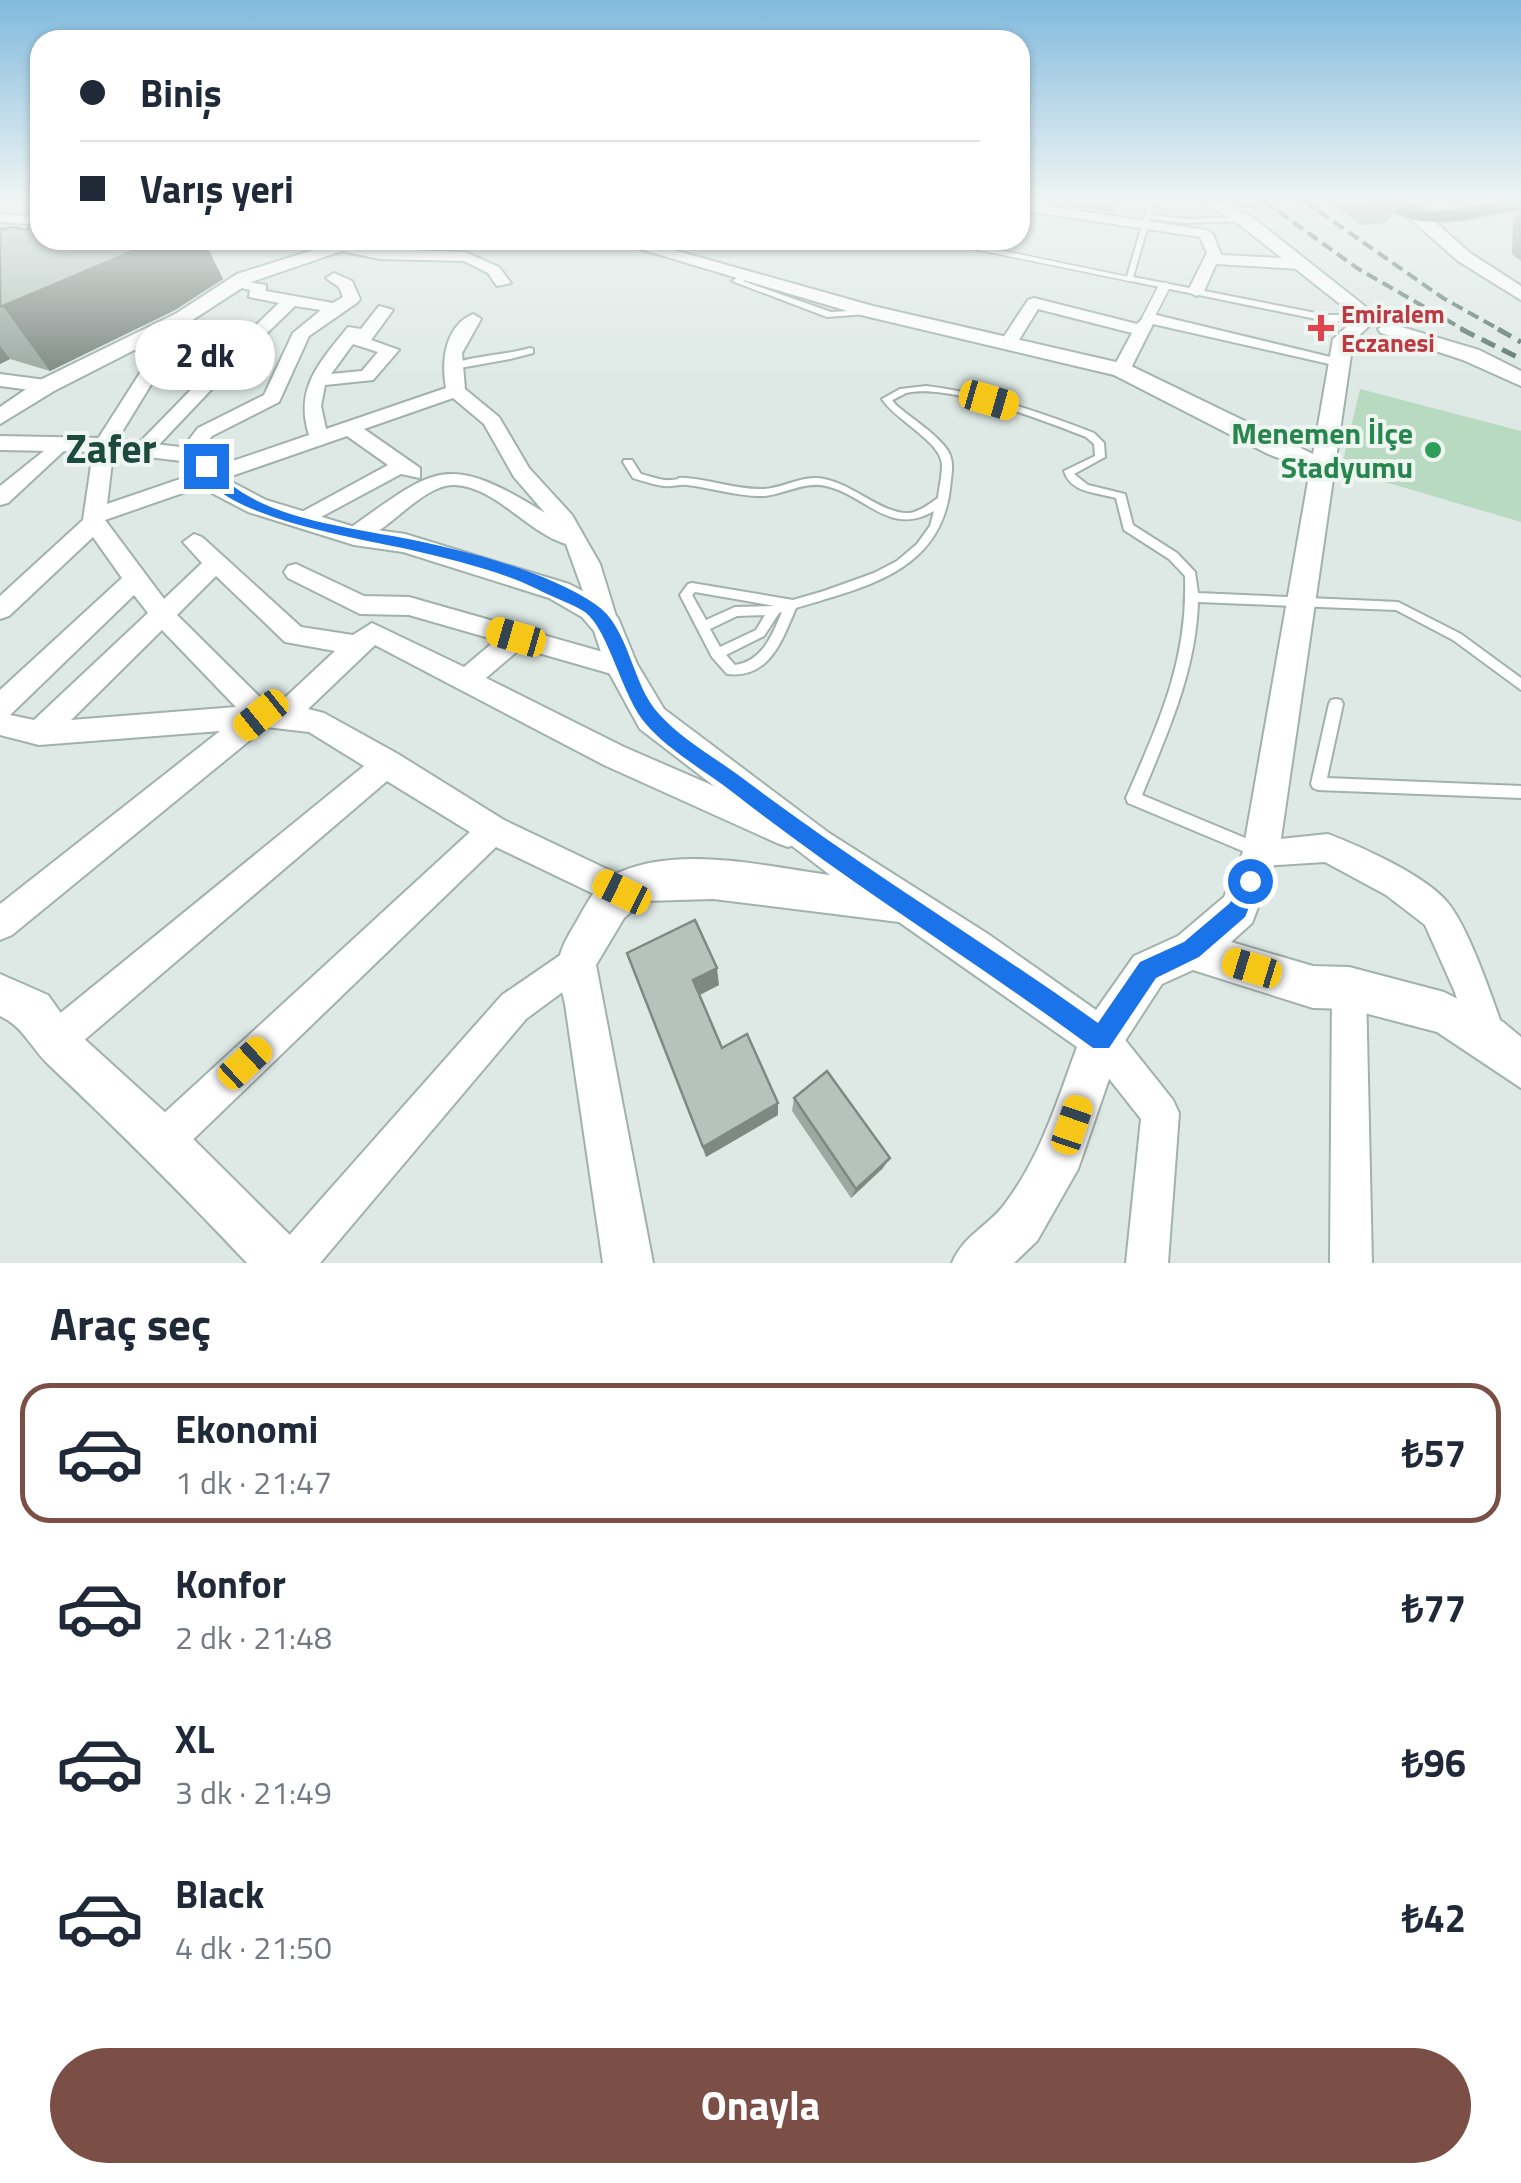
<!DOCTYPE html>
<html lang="tr">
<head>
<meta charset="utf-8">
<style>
  :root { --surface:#fff; --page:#f6f6f7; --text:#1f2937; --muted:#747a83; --line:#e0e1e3; --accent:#7c4f46 }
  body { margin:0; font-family:"Titillium Web",sans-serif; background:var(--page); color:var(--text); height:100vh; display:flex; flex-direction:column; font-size:38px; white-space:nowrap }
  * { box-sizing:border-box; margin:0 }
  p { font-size:32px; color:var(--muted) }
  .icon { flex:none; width:55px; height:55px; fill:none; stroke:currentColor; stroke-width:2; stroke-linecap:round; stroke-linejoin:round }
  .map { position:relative; height:1263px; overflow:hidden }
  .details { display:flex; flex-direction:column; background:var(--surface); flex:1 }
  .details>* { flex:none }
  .banner { position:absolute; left:30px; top:30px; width:1000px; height:220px; border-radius:30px; box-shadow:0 2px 8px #0004; display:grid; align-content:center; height:220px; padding:0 50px; background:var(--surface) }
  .end { position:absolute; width:45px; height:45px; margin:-22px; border:12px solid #1a73e8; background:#fff; box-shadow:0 0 0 5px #fff }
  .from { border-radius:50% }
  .bubble { position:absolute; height:70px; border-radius:35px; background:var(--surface); box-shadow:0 2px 8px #0004; font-size:32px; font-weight:700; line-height:70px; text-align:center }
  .car { position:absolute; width:30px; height:60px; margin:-30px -15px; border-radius:12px; box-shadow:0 0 8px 2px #0007; background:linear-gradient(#f5c518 24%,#345 0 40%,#f5c518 0 76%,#345 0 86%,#f5c518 0) }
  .banner b { display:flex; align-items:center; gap:35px; height:95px; font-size:38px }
  .banner b+b { border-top:2px solid var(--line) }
  .banner i { width:25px; height:25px; background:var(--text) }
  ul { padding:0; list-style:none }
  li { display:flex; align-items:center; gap:30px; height:140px; margin:0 20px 15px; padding:0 30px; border:5px solid transparent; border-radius:30px }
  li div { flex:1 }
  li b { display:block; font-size:38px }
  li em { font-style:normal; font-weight:700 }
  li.selected { border-color:var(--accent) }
  li>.icon { width:90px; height:90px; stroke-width:1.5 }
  h2 { padding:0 50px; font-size:45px; line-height:120px }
  .button { display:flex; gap:20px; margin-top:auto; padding:20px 50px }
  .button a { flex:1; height:115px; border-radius:60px; background:var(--accent); color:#fff; font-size:40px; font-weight:700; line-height:115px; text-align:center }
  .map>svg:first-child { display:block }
</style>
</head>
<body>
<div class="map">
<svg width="1521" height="1263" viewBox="0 0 1521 1263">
  <rect width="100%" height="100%" fill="#dee9e5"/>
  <path fill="#b7dac1" d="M1360 389 1521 431V522L1341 469Z"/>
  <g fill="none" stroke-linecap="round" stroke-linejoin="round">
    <g stroke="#a1b1ac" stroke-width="4">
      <g id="service">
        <path d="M1149 201H1155L1151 215 1186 219 1240 217 1244 219 1240 221 1186 223 1150 219 1133 277 1326 315H1349L1353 318 1349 321H1326L1126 280Z"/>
        <path d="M742 275 749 277 743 281 831 312 866 310 870 312 866 314 827 317 732 281Z"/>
        <path d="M530 348 533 349V353L510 359 449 370 444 367C470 355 502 356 530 348Z"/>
        <path d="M926 386C985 393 1039 412 1094 433L1104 443 1105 457 1074 474 1088 485 1125 494 1133 525 1177 553 1195 572 1198 593 1398 602 1461 634 1521 678V690L1453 640 1396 610 1198 602C1196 670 1168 732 1142 795L1262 845 1265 850 1262 855 1257 857 1128 803 1126 798C1159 722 1188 661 1185 576L1169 559 1124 530 1116 498C1095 492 1071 493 1064 471L1095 456 1094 444 1086 437C1044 421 950 383 906 393 904 394 895 399 892 400L896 405C911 418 938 435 948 451 955 463 951 475 950 489 940 572 865 587 796 608 782 640 770 679 727 674L712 657 680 595 688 584 692 583 793 600 824 591 874 573 897 561 917 544 930 526 934 511C889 537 866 495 826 486 805 481 785 494 765 496 738 497 713 488 687 485 679 484 672 487 664 486 654 485 643 481 633 478L623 462 624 460H632L641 474C650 476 661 481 671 480 686 479 671 477 686 478 712 480 737 490 764 489 784 488 804 474 824 479 853 484 883 515 910 513 921 511 929 504 938 498 939 488 942 476 942 465 942 442 895 420 882 399L900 389ZM695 592 775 606 735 607 706 620 692 595ZM782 612C772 635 763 661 735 665L726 655 764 636 779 613ZM765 615 756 630 720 647 710 629 737 616Z"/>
        <path d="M1336 699 1341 700 1343 704 1327 778 1521 786V798L1318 790 1313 788 1311 784 1329 704 1331 700Z"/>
      </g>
    </g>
    <g stroke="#a1b1ac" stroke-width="3">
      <g id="pedestrian">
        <path d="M930 240H951L1134 278 1129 281Z"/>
        <path d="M1165 282 1171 285 1154 318 1144 320 1142 318 1159 285Z"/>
      </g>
    </g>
    <g stroke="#a1b1ac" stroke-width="4">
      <g id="minor">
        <path d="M1020 202 1206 230 1213 234 1221 255 1301 259 1309 264 1301 269 1216 264 1204 291 1196 296 1188 291 1207 253 1200 237 1020 210Z"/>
        <path d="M0 214 40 217V225L0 222Z"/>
        <path d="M134 240H229L222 244 169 248Z"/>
        <path d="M288 240H324L380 249 465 252 499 267 511 283 497 286 488 273 464 261 380 259Z"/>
        <path d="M334 273 352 281 360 299 358 302 309 336 279 402 212 436 195 458 188 460 178 454 198 428 264 395 293 333 321 310 295 306 266 334 256 353 244 355 151 453H137V445L225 355 171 352 114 445 107 504 309 435C294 388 320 362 348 327L361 329 379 306 393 310 371 340 399 350 373 380 325 385 321 406 326 429 446 388C441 361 445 326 473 314L481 319 462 353 465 389 499 417 529 468 572 515 600 564 619 626 616 633H598L566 544C528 533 496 487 455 485 418 483 377 550 346 541L343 536 346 531C436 467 445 451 545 513L514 477 484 424 453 398 364 429 420 468V478L401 474 306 525H290L287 520 388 465 347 436 105 520 164 599 202 563 183 542 194 534 202 537 301 627 353 635 372 623 464 667 496 640 409 615 360 614 288 578 284 572 288 566 296 564 364 596 409 597 631 660 635 667 631 674 622 677 521 648 486 678 624 747 799 823 803 833 799 843 788 847 777 843 604 765 375 645 308 709 324 713 398 754 504 820 632 881 637 892 632 903 621 907 496 847 177 1155 163 1160 149 1155 144 1141 149 1127 470 832 387 781 68 1054 55 1059 42 1054 37 1041 42 1028 364 766 309 732 266 727 12 935 0 940V904L220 731 39 745 0 735V690L122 578 93 537 9 616 0 619V596L83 520 94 445 154 351 123 349V341H160L178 313 184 312 192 317 177 342 244 344 253 328 279 303 249 297 250 290 231 285V279L266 285V291L333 303 343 297 339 287 326 278ZM353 344 378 352 362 371 331 374ZM216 576 285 642 335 651 276 706 268 705 177 615ZM134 595 148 613 34 720 10 715ZM162 630 236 707 71 720Z"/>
        <path d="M1034 298 1137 324 1148 313 1347 361 1338 366 1153 324 1130 370 1121 375 1112 370 1132 333 1038 309 1014 348H1002L999 344 1028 300Z"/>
        <path d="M0 374 46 380 55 386 46 392 0 386Z"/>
        <path d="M60 438 70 444 67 448 8 503 0 505V486Z"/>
        <path d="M1328 834C1362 847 1425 875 1448 903 1470 930 1494 1003 1506 1037L1501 1050 1488 1055 1475 1050 1454 990 1425 925 1386 895 1325 862 1261 866 1250 862 1246 852 1250 842Z"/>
        <path d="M575 945 587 950 592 962 587 974 526 1019 320 1263H272L278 1248 502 995Z"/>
        <path d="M1349 971 1361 976 1366 988 1372 1263H1330L1332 988 1337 976Z"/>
        <path d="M1101 1021 1114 1026 1173 1100 1179 1113 1168 1263H1126L1141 1119 1088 1052 1083 1039 1088 1026Z"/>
      </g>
    </g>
    <g stroke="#a1b1ac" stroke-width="4">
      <g id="tertiary">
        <path d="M1201 201H1221L1252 217 1371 311 1354 315 1240 225Z"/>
        <path d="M1412 212H1424L1470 253 1521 286V300L1458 261 1412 220Z"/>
        <path d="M345 240H374L251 282 191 321 54 391 0 424V407L38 381 177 313 237 274Z"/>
        <path d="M610 240H638L873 306 1129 365 1313 454 1333 339 1352 322H1366L1369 326 1353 341 1279 852 1252 923 1231 942 1313 966 1349 967 1444 992 1503 1022 1521 1037V1088L1437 1032 1349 1009 1313 1008 1193 970 1162 984 1119 1050 1078 1169 1037 1241 1014 1263H952C963 1236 987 1227 1004 1205 1040 1158 1057 1102 1077 1047L899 922 713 899 644 901 624 918 596 965 653 1263H603L565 1004C555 962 555 957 578 919 586 905 596 885 610 877 671 843 764 866 830 875L640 729 606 667 594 631 582 617 549 598 403 552 354 545 248 512 210 492 197 471 182 461 104 452 0 450V436L104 438 197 449 215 461 228 480 266 500 355 527 405 534 569 584 602 601 618 618 637 664 664 709 829 833 988 934 1096 1010 1134 956 1178 936 1224 897 1243 852 1310 470 1268 454 1114 375 861 315Z"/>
        <path d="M942 240H960L949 247Z"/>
        <path d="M1388 323 1479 350 1521 371V386L1463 360 1381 333 1378 329Z"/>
        <path d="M0 974 48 995 70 1026 179 1125 300 1245 307 1263H247C183 1195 117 1129 49 1065 30 1047 24 1027 0 1016Z"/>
      </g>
    </g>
    <g stroke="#bcc4c2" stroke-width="4">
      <path id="trunk" d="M1378 201H1398L1435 212 1521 201V209C1475 217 1416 237 1378 201Z"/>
    </g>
    <use href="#service" fill="#fff" fill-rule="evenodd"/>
    <use href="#pedestrian" fill="#fff" fill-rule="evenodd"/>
    <use href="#minor" fill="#fff" fill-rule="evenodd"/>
    <use href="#tertiary" fill="#fff" fill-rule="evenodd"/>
    <use href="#trunk" fill="#488174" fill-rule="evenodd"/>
    <g stroke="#5a756e" stroke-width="4" stroke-dasharray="12 6" stroke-linecap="butt">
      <path d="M1264 201 1357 268 1466 331"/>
      <path d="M1304 201 1443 298 1502 331"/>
    </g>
    <g stroke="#5a756e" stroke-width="5" stroke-dasharray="15 8" stroke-linecap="butt">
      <path d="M1461 329 1521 359"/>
      <path d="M1498 329 1521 342"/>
    </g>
  </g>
  <g fill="#9ba9a3">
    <path d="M1056 201H1118L1114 212 1055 204Z"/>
    <path d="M1227 201H1257L1255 206 1240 207Z"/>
    <path d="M1328 201H1398L1399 202 1386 223 1361 225Z"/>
    <path d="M1521 209V261L1512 254 1513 221Z"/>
    <path d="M0 229 223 279 175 310 50 371 10 359 0 364Z"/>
    <path d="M449 240H479L474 248 451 246Z"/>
    <path d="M627 953 719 985 699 995 722 1048 778 1115 706 1157Z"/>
    <path d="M794 1098 883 1168 851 1198 792 1111Z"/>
  </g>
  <g fill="#7e8984">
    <path d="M154 240H204L223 279 175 310 50 371 3 306Z"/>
    <path d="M0 346 10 359 0 364Z"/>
    <path d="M717 968 719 985 696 997 693 980Z"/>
    <path d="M778 1103V1115L706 1157 703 1147Z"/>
    <path d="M890 1158 883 1168 851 1198 856 1189Z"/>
  </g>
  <g fill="#b4c4bd" stroke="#7e8984" stroke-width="2.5">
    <path d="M1370 201H1398L1399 202 1373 203Z"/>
    <path d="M40 222V240H154L140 248 3 306H0V229L14 227 27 230 30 224Z"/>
    <path d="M695 920 717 968 693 980 722 1048 747 1034 778 1103 703 1147 627 953Z"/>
    <path d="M827 1071 890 1158 856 1189 794 1098Z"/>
  </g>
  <linearGradient id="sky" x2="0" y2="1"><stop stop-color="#81bade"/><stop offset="0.53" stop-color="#f0f5f3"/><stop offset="1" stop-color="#f0f5f3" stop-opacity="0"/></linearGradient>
  <rect width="1521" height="378" fill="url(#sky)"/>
  <path fill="#1a73e8" d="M201 463H210C249 517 341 526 403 538 460 549 547 571 595 604 630 627 631 684 659 714 683 741 721 761 749 783 862 868 983 941 1098 1023L1140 962 1184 942 1230 903 1242 874 1250 871 1260 881 1245 917 1199 957 1156 978 1109 1048H1093C975 961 850 884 735 794 707 772 669 751 646 724 622 697 609 630 585 612 571 603 552 597 537 589 498 570 450 559 407 549 365 539 203 515 201 463Z"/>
  <path fill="#e0444e" stroke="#eff6f2" stroke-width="4" d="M1316 313h10v10h10v10h-10v10h-10v-10h-10v-10h10z"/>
  <circle fill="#2e9e5b" stroke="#eff6f2" stroke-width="4" cx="1433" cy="450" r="10"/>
  <g text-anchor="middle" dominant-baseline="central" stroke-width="8" stroke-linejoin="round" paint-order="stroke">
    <g font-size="25" font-weight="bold" fill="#be3a42" stroke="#eff6f2" text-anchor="start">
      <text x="1341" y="314">Emiralem<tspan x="1341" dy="29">Eczanesi</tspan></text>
    </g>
    <g font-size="30" font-weight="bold" fill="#27864d" stroke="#eff6f2" text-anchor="end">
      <text x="1413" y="433">Menemen İlçe<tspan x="1413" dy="34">Stadyumu</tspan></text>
    </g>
    <g font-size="40" font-weight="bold" fill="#1d4a3f" stroke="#eff6f2">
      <text x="111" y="448">Zafer</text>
    </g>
  </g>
</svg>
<i class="end from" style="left:1250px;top:881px"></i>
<i class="end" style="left:206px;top:466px"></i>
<div class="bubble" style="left:135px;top:320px;width:140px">2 dk</div>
<i class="car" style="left:989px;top:400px;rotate:106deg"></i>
<i class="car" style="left:516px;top:637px;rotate:286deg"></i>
<i class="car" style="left:261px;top:715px;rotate:231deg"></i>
<i class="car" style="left:622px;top:892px;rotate:296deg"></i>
<i class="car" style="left:1252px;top:968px;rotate:287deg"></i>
<i class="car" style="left:245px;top:1063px;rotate:47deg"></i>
<i class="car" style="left:1072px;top:1125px;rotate:19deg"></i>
<div class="banner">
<b><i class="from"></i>Biniş</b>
<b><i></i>Varış yeri</b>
</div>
</div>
<section class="details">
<h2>Araç seç</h2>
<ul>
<li class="selected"><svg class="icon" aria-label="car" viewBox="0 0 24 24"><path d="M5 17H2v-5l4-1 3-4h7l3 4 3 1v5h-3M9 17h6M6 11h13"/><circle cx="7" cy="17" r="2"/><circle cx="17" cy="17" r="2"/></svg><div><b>Ekonomi</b><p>1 dk · 21:47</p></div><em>₺57</em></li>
<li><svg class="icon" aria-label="car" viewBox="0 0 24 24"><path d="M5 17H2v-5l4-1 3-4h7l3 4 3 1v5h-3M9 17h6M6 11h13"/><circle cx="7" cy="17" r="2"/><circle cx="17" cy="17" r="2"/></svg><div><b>Konfor</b><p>2 dk · 21:48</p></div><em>₺77</em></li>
<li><svg class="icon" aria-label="car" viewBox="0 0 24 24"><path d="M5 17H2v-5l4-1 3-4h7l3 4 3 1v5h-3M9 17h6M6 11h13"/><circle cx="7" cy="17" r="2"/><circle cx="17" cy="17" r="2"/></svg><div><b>XL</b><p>3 dk · 21:49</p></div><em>₺96</em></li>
<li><svg class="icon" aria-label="car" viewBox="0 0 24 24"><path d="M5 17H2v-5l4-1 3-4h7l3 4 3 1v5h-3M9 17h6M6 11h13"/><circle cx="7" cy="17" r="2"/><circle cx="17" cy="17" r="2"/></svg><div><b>Black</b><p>4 dk · 21:50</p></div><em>₺42</em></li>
</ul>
<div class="button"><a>Onayla</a></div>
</section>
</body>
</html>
